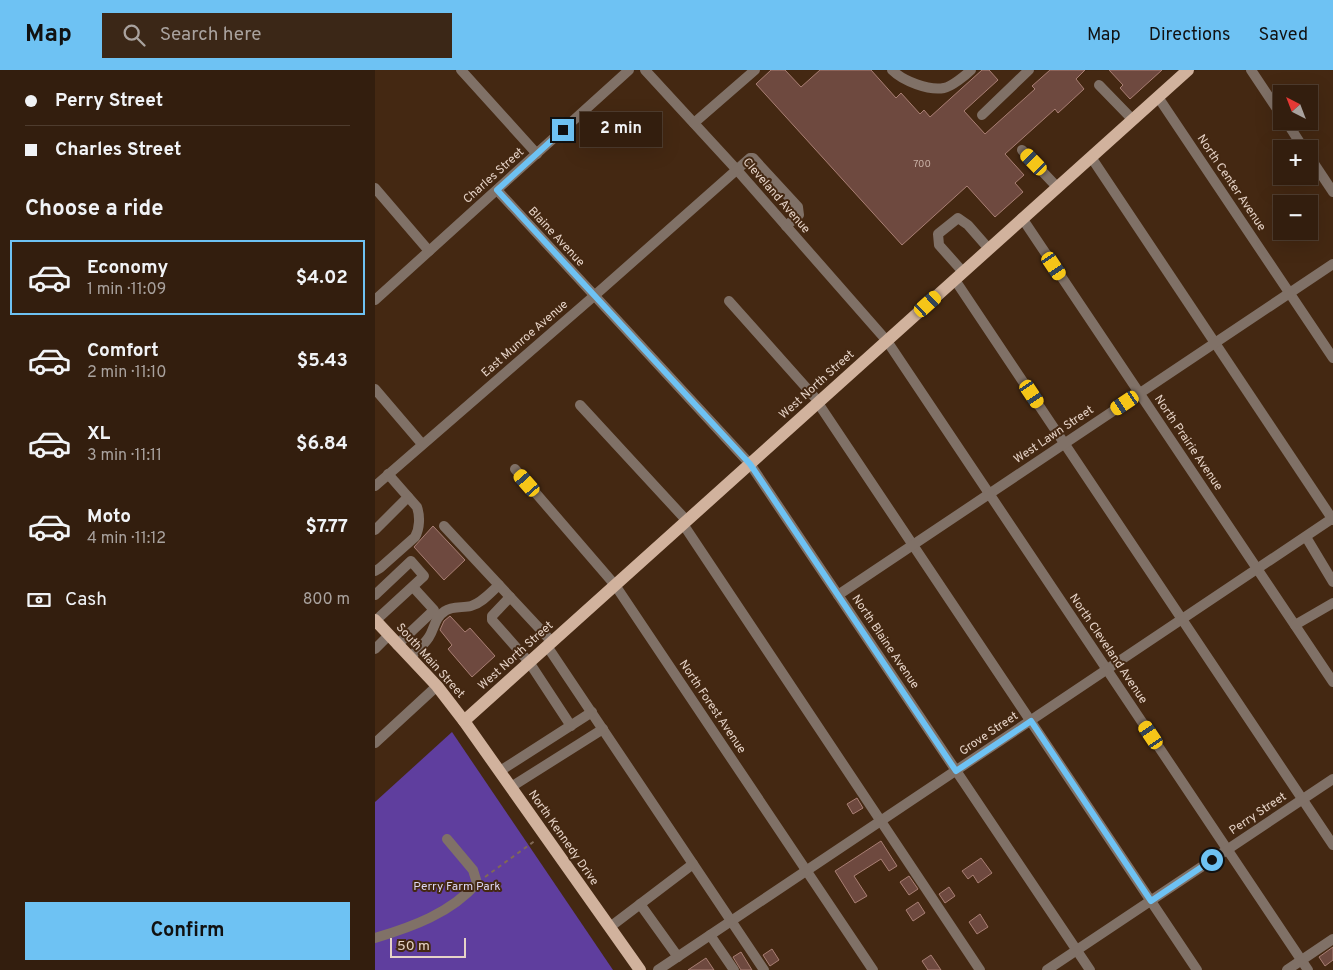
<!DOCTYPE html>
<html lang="en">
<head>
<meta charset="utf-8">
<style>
  :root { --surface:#331e0e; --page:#3b2717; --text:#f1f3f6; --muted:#a9a29e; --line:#4e3c2e; --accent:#6ec2f3 }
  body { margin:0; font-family:Overpass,sans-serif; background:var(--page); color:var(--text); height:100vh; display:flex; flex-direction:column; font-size:19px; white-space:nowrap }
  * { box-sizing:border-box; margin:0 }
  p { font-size:16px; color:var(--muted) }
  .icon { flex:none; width:28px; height:28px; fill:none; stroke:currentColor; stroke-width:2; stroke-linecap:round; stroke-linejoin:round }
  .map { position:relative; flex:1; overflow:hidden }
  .sheet { display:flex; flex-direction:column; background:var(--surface); width:375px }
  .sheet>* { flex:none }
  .banner { display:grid; align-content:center; height:110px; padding:0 25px; background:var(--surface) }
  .needle { width:32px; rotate:318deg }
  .controls { position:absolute; left:898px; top:15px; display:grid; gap:10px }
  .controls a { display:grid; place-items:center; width:45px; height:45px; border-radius:0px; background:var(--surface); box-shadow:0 5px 20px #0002,0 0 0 1px var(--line); font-size:25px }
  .scale { position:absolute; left:15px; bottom:12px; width:76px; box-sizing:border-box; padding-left:5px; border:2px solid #e6d3c7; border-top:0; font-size:14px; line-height:18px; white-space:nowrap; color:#e6d3c7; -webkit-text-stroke:4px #442812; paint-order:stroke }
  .end { position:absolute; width:22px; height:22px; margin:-11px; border:6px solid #6ec2f3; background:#111; box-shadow:0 0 0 2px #111 }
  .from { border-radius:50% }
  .bubble { position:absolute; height:35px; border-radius:0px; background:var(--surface); box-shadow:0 5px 20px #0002,0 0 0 1px var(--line); font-size:16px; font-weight:700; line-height:35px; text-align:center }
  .car { position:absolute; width:15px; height:30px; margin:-15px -8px; border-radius:6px; box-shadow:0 0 4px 1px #0007; background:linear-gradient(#f5c518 24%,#345 0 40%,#f5c518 0 76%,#345 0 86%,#f5c518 0) }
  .banner b { display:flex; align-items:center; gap:18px; height:48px; font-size:19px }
  .banner b+b { border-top:1px solid var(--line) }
  .banner i { width:12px; height:12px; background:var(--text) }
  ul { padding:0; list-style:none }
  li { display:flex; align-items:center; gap:15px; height:75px; margin:0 10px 8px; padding:0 15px; border:2px solid transparent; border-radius:0px }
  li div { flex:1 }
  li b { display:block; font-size:19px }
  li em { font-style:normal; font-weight:700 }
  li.selected { border-color:var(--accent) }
  li>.icon { width:45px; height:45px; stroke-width:1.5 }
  h2 { padding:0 25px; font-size:22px; line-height:60px }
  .pay { display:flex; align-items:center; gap:12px; height:55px; padding:0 25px; font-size:19px }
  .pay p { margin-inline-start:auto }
  .button { display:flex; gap:10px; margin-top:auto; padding:10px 25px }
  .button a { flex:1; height:58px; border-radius:0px; background:var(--accent); color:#111; font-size:20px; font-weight:700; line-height:58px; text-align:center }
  header { display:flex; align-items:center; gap:30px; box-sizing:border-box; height:70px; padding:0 25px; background:var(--accent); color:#111 }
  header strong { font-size:24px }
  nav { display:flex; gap:28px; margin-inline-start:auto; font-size:18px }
  .search { width:350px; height:45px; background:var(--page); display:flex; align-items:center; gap:12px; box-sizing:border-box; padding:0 18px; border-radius:0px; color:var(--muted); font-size:19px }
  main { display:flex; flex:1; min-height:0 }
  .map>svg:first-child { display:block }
</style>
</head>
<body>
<header>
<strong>Map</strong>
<div class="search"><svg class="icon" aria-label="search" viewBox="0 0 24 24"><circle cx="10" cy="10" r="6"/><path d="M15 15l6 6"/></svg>Search here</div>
<nav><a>Map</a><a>Directions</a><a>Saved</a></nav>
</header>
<main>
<section class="sheet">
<div class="banner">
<b><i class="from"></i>Perry Street</b>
<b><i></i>Charles Street</b>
</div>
<h2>Choose a ride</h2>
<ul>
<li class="selected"><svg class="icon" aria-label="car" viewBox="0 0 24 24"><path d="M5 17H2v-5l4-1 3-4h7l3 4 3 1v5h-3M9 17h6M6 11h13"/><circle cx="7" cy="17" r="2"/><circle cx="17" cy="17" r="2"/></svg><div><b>Economy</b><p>1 min · 11:09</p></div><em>$4.02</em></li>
<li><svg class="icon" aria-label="car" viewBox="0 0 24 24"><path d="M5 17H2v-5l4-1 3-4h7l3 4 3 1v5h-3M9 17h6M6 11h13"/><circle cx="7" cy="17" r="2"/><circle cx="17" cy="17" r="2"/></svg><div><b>Comfort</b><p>2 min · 11:10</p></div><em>$5.43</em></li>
<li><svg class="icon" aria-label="car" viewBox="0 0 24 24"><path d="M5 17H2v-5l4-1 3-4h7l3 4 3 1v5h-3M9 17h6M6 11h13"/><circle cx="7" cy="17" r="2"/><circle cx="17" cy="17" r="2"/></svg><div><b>XL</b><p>3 min · 11:11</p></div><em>$6.84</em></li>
<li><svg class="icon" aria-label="car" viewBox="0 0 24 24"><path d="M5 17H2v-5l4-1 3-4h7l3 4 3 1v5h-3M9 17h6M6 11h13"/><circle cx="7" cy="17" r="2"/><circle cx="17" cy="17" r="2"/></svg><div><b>Moto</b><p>4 min · 11:12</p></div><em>$7.77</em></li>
</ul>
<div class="pay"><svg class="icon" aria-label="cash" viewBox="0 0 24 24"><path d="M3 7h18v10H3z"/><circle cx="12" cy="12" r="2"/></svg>Cash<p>800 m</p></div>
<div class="button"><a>Confirm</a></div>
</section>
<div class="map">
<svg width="958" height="900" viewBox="0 0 958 900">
  <rect width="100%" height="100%" fill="#442812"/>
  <path fill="#5f3e9e" d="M77 662 238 900H0V732Z"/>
  <g fill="#6e493f" stroke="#a97f74">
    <path d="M396 0H410L426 17 445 0H496L521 28 526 23 545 44 549 40 555 47 607 0H614L623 10 589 41 610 64 660 19 657 16 675 0H710L701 9 709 19 683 43 680 39 630 84 649 105 640 113 648 122 620 147 592 116 527 175 381 14Z"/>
    <path d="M734 0H787L755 29 745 18 748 15Z"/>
    <path d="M58 456 90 490 69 510 39 477Z"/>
    <path d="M75 546 90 562 95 558 120 586 97 607 73 579 77 575 65 560 69 551Z"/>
    <path d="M482 728 488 738 478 744 472 734Z"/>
    <path d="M506 771 522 796 514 801 506 789 479 806 492 826 480 833 460 801Z"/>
    <path d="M606 788 617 803 603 813 598 805 593 809 587 801Z"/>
    <path d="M534 806 543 819 534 825 525 812Z"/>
    <path d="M574 817 580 826 570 833 564 824Z"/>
    <path d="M543 832 550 843 538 851 531 840Z"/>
    <path d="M605 844 613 857 602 864 594 852Z"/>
    <path d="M958 877V890L950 896 944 887Z"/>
    <path d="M397 879 404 890 395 896 388 885Z"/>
    <path d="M366 882 377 900H366L358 887Z"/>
    <path d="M556 885 566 900H553L547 891Z"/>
    <path d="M331 888 339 900H313Z"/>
  </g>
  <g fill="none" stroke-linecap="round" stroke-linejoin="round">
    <path stroke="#806855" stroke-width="2" stroke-dasharray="4 4" stroke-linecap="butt" d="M110 807 161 770"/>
    <g stroke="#807167" stroke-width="10">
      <path d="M86 0 162 84"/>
      <path d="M270 0 362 100 512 271 933 900"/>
      <path d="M517 0C528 11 554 21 569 18 576 17 591 5 596 0"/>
      <path d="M876 0 906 45"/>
      <path d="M724 15 758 50"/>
      <path d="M783 27 958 288"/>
      <path d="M607 45 654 0"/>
      <path d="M911 51 929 79"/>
      <path d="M319 53 380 0"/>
      <path d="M647 80 682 117"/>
      <path d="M934 86 958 122"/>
      <path d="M716 87 958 450"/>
      <path d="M0 118 54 181"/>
      <path d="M122 120 375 394 715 900"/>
      <path d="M647 148 958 612"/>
      <path d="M588 202 564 175 563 164 583 148 593 155 614 179"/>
      <path d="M580 210 958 775"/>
      <path d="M0 230 254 0"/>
      <path d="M354 231 444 332"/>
      <path d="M0 319 47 374"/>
      <path d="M443 333 822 900"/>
      <path d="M205 335 312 451"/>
      <path d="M140 399 240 515 498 900"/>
      <path d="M0 416 219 226 375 88H378L423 137 424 145 411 156"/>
      <path d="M308 454 605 900"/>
      <path d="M69 456 177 572"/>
      <path d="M0 460 33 427"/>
      <path d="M931 467 958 512"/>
      <path d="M0 501 5 498 40 467C45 458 45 446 42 437L13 404"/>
      <path d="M0 525 36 491 49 506 0 551"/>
      <path d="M463 525 958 194"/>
      <path d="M135 527 117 546V550L154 592 196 656"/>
      <path d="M920 555 958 533"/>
      <path d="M22 575 59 540 38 517"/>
      <path d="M172 576 389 900"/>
      <path d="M0 579 14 565"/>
      <path d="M35 587C41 581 49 575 54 567 60 558 59 548 70 541 77 536 88 538 96 536 107 533 116 522 124 515"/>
      <path d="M0 673 62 616"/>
      <path d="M125 701 217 642"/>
      <path d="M136 717 228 659"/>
      <path d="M265 834 303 887"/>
      <path d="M235 857 318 794"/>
      <path d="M335 865 359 900"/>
      <path d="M0 868C37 857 76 843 102 813L98 800 72 769"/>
      <path d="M283 900 958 448"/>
      <path d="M672 900 958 709"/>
      <path d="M912 900 958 869"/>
    </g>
    <g stroke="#d1b29d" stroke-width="12">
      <path d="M0 550 62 616 89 651 265 900"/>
      <path d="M89 651 813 0"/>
    </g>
  </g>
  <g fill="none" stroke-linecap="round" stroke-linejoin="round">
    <path stroke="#6ec2f3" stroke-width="6" d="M188 60 122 120 375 394 581 701 656 651 776 831 837 790"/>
  </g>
  <g text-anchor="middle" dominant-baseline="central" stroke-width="4" stroke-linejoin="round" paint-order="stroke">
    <g font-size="10" fill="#c8b0a5">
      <text x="547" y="94">700</text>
    </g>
    <g font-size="12" fill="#e6d3c7" stroke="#442812">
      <text transform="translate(119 106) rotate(-42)">Charles Street</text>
      <text transform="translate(856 113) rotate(56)">North Center Avenue</text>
      <text transform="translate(401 126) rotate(49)">Cleveland Avenue</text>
      <text transform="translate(181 167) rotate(47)">Blaine Avenue</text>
      <text transform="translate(150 269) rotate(-41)">East Munroe Avenue</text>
      <text transform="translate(442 315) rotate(-42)">West North Street</text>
      <text transform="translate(679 365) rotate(-34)">West Lawn Street</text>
      <text transform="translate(813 373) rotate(56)">North Prairie Avenue</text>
      <text transform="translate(510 572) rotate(56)">North Blaine Avenue</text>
      <text transform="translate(733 579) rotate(56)">North Cleveland Avenue</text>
      <text transform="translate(141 586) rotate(-42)">West North Street</text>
      <text transform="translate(55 591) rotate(48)">South Main Street</text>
      <text transform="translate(337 637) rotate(56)">North Forest Avenue</text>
      <text transform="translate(614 664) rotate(-34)">Grove Street</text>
      <text transform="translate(883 744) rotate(-34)">Perry Street</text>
      <text transform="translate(188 768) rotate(55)">North Kennedy Drive</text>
    </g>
    <g font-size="12" fill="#dbd5f2" stroke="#442812">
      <text x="82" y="817">Perry Farm Park</text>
    </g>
  </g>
</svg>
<div class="controls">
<a><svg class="needle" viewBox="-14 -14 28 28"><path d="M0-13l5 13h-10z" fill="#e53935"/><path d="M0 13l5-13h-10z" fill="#a9a29e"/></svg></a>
<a>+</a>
<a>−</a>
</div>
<div class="scale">50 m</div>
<i class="end from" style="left:837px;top:790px"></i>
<i class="end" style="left:188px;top:60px"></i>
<div class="bubble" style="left:205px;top:42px;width:82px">2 min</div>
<i class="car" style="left:659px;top:92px;rotate:316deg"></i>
<i class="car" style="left:679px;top:196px;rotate:146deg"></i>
<i class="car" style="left:553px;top:234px;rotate:48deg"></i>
<i class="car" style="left:657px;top:324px;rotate:146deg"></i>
<i class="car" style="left:750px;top:333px;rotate:236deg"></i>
<i class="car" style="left:152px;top:413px;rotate:319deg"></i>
<i class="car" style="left:776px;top:665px;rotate:326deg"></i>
</div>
</main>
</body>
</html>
